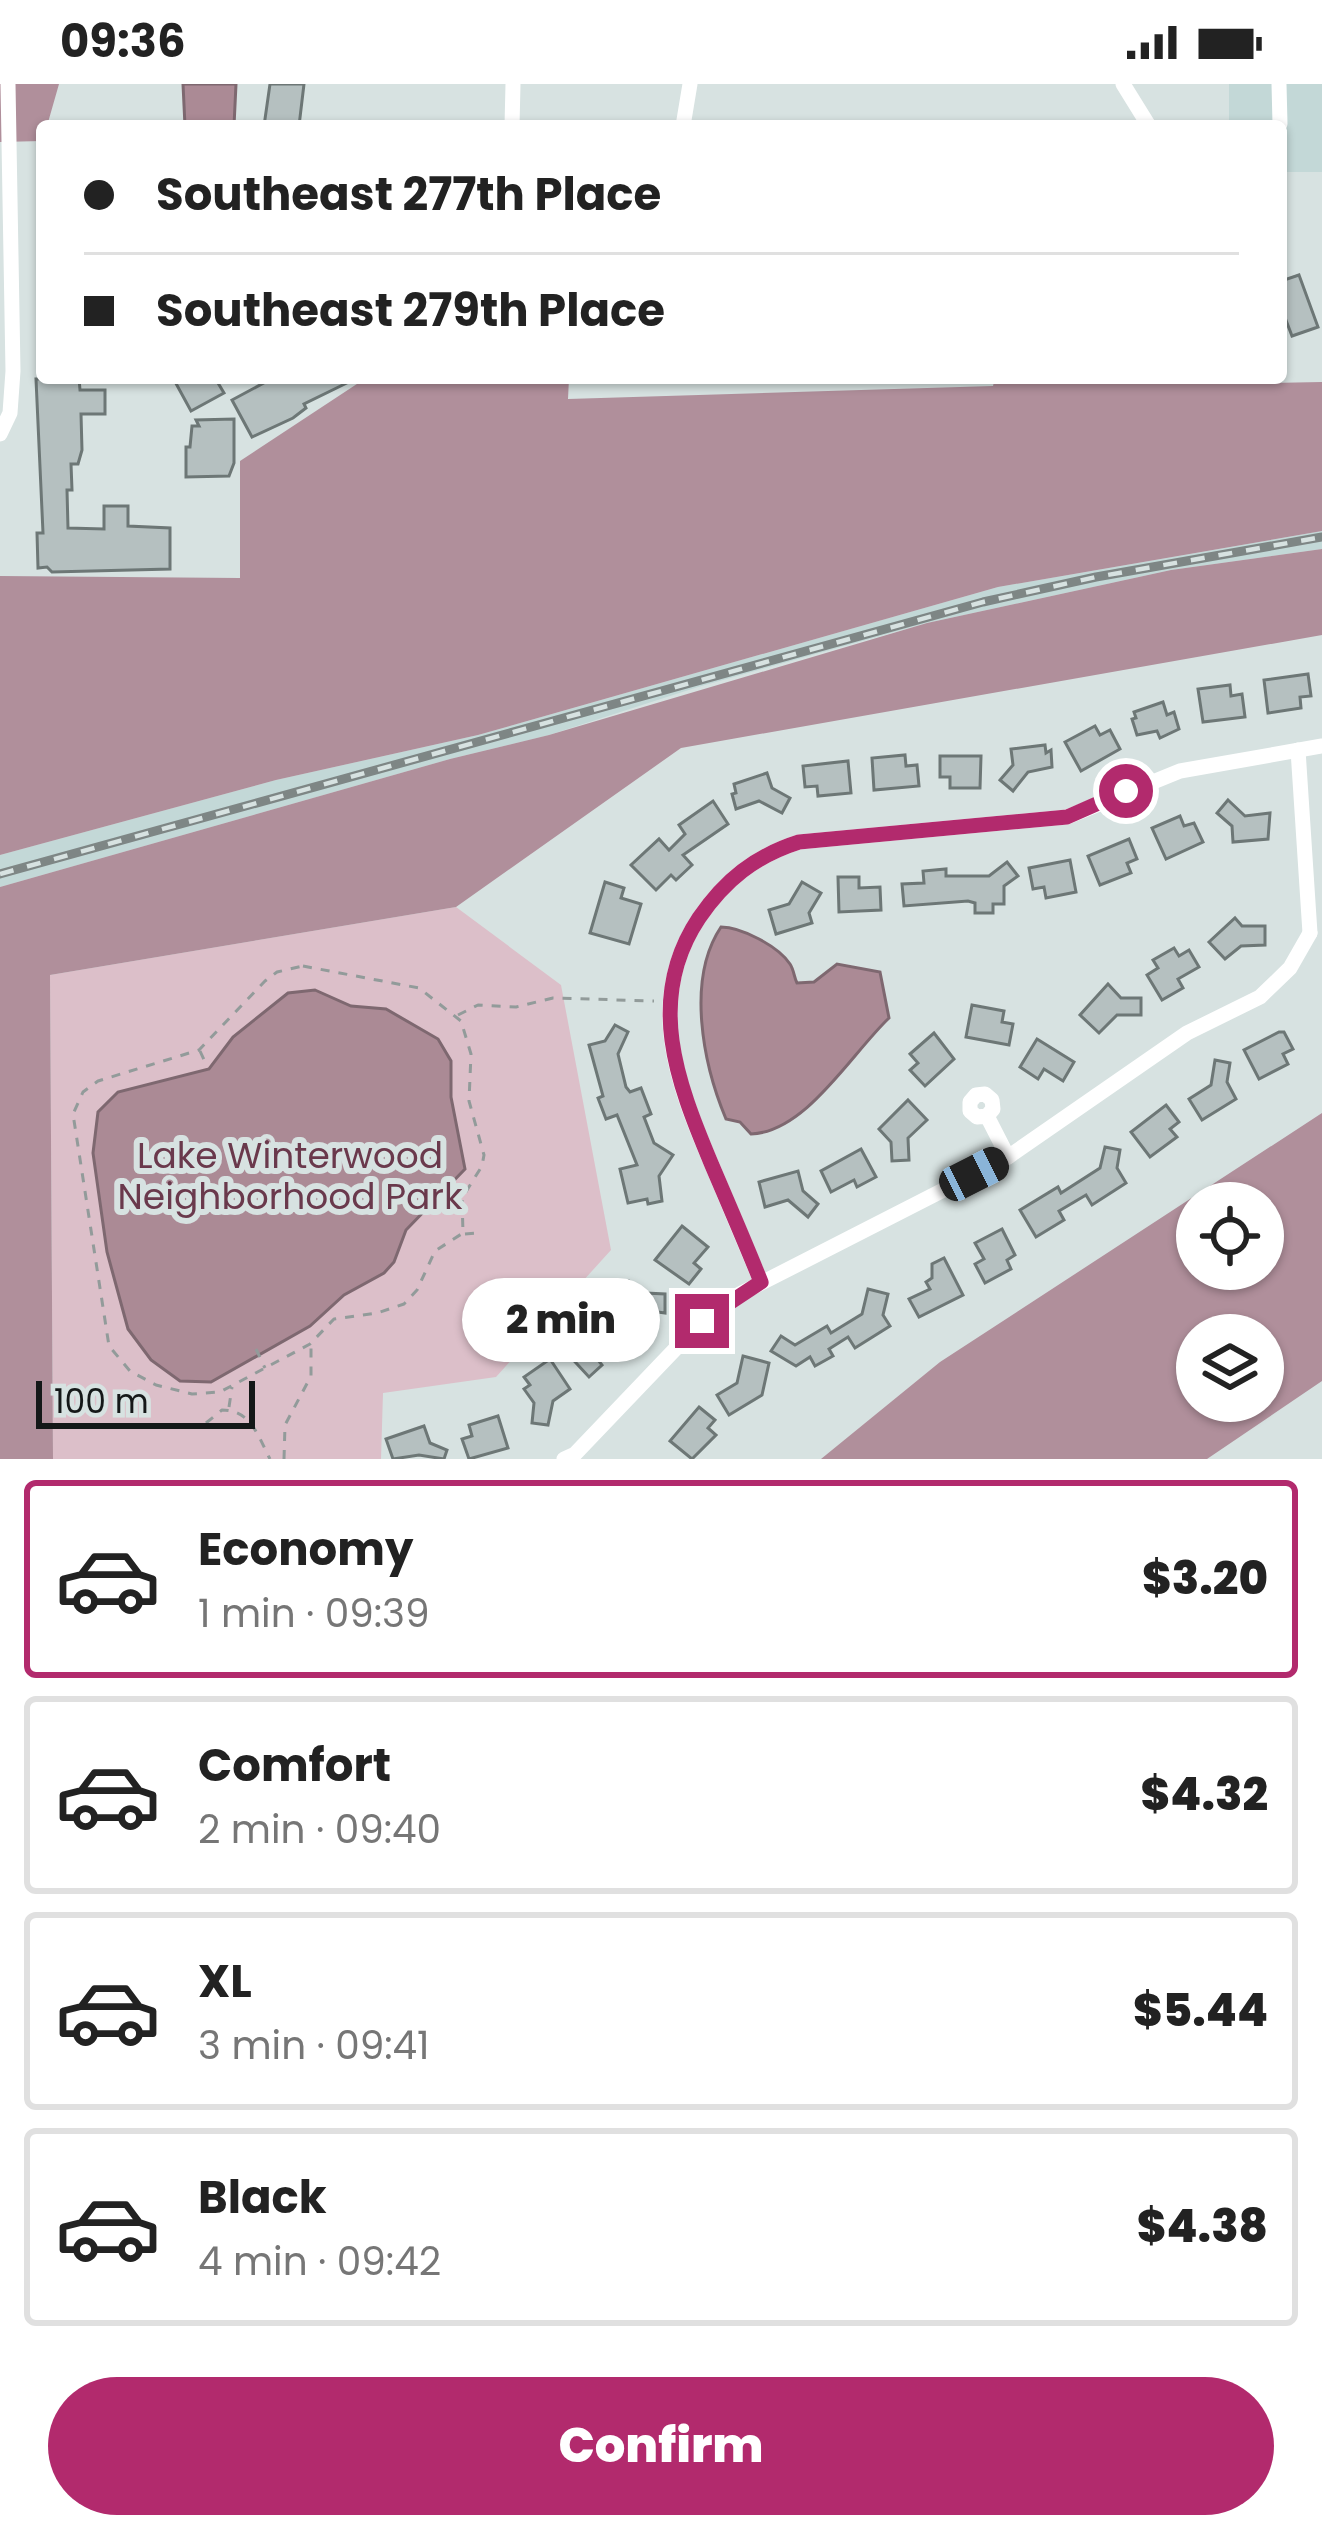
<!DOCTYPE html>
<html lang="en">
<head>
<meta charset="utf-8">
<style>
  :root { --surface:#fff; --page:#f2f2f2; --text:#222; --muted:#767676; --line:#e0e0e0; --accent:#b22a6d }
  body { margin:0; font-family:Poppins,sans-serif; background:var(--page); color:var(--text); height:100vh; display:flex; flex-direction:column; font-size:45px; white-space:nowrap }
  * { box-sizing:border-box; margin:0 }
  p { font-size:39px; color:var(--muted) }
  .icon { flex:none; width:66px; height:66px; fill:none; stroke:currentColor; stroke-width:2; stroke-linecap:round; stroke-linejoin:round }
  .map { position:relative; height:1375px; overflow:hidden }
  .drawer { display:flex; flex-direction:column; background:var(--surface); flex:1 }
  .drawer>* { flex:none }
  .hud { position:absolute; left:36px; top:36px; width:1251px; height:264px; border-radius:12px; box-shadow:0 3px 9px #0004; display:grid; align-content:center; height:264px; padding:0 48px; background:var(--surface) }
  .controls { position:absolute; left:1176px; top:1098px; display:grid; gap:24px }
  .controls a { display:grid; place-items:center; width:108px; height:108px; border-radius:50%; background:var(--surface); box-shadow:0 3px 9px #0004; font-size:60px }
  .scale { position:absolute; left:36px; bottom:30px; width:219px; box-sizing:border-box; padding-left:12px; border:6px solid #141818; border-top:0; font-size:33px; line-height:42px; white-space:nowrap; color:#141818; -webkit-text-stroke:9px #d7e2e1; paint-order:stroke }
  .end { position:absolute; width:54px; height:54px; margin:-27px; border:15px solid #b22a6d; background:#fff; box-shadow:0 0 0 6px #fff }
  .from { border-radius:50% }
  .bubble { position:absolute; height:84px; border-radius:42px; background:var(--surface); box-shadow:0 3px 9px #0004; font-size:39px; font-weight:800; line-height:84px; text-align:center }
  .car { position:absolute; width:36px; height:72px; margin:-36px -18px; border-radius:15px; box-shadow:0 0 9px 3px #0007; background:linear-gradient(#222 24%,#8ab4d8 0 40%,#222 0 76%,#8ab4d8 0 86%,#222 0) }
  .hud b { display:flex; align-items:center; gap:42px; height:114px; font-size:45px }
  .hud b+b { border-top:3px solid var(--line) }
  .hud i { width:30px; height:30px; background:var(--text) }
  ul { padding:21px 0 0; list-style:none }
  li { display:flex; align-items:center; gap:36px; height:198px; margin:0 24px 18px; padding:0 24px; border:6px solid var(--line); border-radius:12px }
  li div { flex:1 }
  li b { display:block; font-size:45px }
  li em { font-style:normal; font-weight:800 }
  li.on { border-color:var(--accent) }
  li>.icon { width:108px; height:108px; stroke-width:1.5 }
  .primary-button { display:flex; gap:24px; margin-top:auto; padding:24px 48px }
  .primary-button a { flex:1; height:138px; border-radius:72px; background:var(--accent); color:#fff; font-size:48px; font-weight:800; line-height:138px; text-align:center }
  .status { display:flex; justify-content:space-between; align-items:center; height:84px; padding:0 60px; background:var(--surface); direction:ltr }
  .status svg { height:33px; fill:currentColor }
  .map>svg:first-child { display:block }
</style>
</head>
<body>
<div class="status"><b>09:36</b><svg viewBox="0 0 49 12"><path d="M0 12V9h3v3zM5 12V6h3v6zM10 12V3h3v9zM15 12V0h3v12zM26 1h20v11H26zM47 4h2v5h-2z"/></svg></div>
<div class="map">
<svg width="1322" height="1375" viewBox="0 0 1322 1375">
  <rect width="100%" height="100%" fill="#d7e2e1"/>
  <g fill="#c3d8d7">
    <path d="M1229 0H1322V88H1281V42H1229Z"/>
    <path d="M1322 447V465L1171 486 927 539 698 603 549 651 450 675 0 803V771L276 696 478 651 998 503Z"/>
  </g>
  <path fill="#dcbfc9" d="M456 823 561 901 611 1166 496 1293 383 1309 381 1375H53L50 891Z"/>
  <g fill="#b08f9b" fill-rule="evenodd">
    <path d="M0 0H59L47 42H42V57L0 58Z"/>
    <path d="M366 294H569L568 315 993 302 995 294H1217V300L1322 298V447L998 503 478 651 276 696 0 771V492L240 494V377Z"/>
    <path d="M1322 465V551L681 664 456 823 50 891 53 1375H0V803L450 675 549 651 927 539 1171 486Z"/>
    <path d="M1322 1029V1297L1207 1375H821L940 1278ZM1197 1119H1263V1185H1197ZM1197 1251H1263V1317H1197Z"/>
  </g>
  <g fill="#ab8a95" stroke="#7e6870" stroke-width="3">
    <path d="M183 0H236L234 42H185Z"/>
    <path d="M721 843C741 843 778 862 790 880 794 886 794 893 797 899L814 898 837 880 880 888 889 934C851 970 806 1048 751 1050L740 1038 726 1035C703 980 686 895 721 843Z"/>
    <path d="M315 906 351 922 386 925 438 955 451 977V1013L465 1085 406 1146 394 1178 384 1189 344 1211 310 1242 211 1298 180 1297 151 1276 128 1245 107 1168 93 1069 98 1028 118 1008 209 985 233 953 288 909Z"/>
  </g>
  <g fill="#b5c0c0" stroke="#6d7776" stroke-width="3">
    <path d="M270 0H304L299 42H264Z"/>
    <path d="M1299 191 1318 243 1292 252 1281 223V197Z"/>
    <path d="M79 294 80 306H105V330H81L82 366 78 380H71L72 406H67L68 444 104 445V422H128V442L170 444V485L52 488 47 483 38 484 37 449H43L36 295Z"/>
    <path d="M173 294H215L224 309 191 327Z"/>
    <path d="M273 294H357L304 320 306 324 293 334 252 353 232 316Z"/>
    <path d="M234 335V379L229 392 186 393V363H190L192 342H199L196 336Z"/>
    <path d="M1308 590 1311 612 1300 613 1301 624 1268 629 1264 596Z"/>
    <path d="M1230 601 1231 612 1242 610 1245 633 1203 638 1198 605Z"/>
    <path d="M1163 618 1167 631 1174 628 1179 645 1160 654 1157 647 1137 651 1132 635 1136 634 1134 628Z"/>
    <path d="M1095 642 1100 651 1110 646 1120 665 1081 687 1065 658Z"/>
    <path d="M1045 661 1046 669 1051 666 1052 683 1028 688 1013 707 1000 696 1013 681 1011 665Z"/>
    <path d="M905 671 906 682 917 681 919 702 874 706 872 674Z"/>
    <path d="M940 672H981L980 704H950V693H940Z"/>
    <path d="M848 677 851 709 818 712 817 702 805 703 803 682Z"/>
    <path d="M767 689 772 704 790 714 782 729 759 717 736 725 732 710 736 709 734 700Z"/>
    <path d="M1228 716 1245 732 1270 729 1268 755 1233 758 1232 742 1217 729Z"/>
    <path d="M713 717 728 740 683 771 692 781 676 796 671 791 656 806 631 781 659 755 669 766 685 750 679 741Z"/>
    <path d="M1180 732 1184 742 1194 739 1203 758 1166 775 1152 744Z"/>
    <path d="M1129 755 1137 775 1127 779 1131 789 1100 801 1088 772Z"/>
    <path d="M1070 776 1076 808 1046 814 1044 803 1033 805 1029 784Z"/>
    <path d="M1007 778 1018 792 1004 802V820H993V829H975V819L968 817 904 822 902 800 924 799 923 787 946 785V792H989Z"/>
    <path d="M838 793H859V804L880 803 881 826 839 828Z"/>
    <path d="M605 798 624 804 621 814 641 820 629 860 590 849Z"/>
    <path d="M802 798 821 809 809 829 812 839 776 850 769 826 789 820Z"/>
    <path d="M1235 834 1242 842H1265V861L1241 862 1225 875 1209 858Z"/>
    <path d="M1174 864 1179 872 1189 866 1199 883 1178 895 1183 904 1162 916 1147 891 1158 884 1153 876Z"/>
    <path d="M1108 900 1121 914H1141V931H1117L1099 949 1080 931Z"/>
    <path d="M972 921 1004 927 1002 938 1013 940 1009 961 966 953Z"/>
    <path d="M615 941 628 948 618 970 626 1003 630 1008 641 1004 651 1030 644 1033 654 1059 673 1071 659 1092 662 1117 648 1120 647 1115 628 1119 620 1085 637 1081 617 1031 606 1035 598 1014 603 1012 589 961 605 957Z"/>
    <path d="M1279 948H1284L1293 965 1283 970 1288 980 1259 995 1244 966Z"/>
    <path d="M934 949 954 975 925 1002 910 986 918 979 910 970Z"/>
    <path d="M1037 955 1074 978 1063 997 1044 985 1038 995 1020 983Z"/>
    <path d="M1215 976 1230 979 1227 998 1236 1015 1202 1036 1189 1015 1211 1001Z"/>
    <path d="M908 1016 927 1036 908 1054 909 1076 892 1077 891 1058 879 1045Z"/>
    <path d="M1166 1021 1179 1038 1170 1045 1177 1053 1150 1073 1131 1048Z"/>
    <path d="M1105 1063 1120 1066 1117 1084 1126 1099 1092 1121 1086 1111 1059 1127 1064 1136 1036 1153 1020 1126 1058 1103 1061 1109 1100 1084Z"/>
    <path d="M861 1065 876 1093 857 1103 854 1096 831 1108 821 1087Z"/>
    <path d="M798 1087 803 1107 818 1120 808 1133 788 1116 765 1123 759 1098Z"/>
    <path d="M682 1142 708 1163 694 1179 701 1185 689 1200 655 1176Z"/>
    <path d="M1002 1145 1015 1171 1007 1176 1011 1185 985 1199 975 1180 984 1175 975 1159Z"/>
    <path d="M944 1174 963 1211 919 1233 909 1215 930 1205 926 1198 932 1194V1180Z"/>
    <path d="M615 1197 624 1204 629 1197 645 1209 665 1210V1229L636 1225 616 1252 619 1256 598 1276 602 1281 589 1293 565 1267 606 1227 597 1221Z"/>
    <path d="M868 1205 888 1210 883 1231 890 1242 855 1264 848 1253 829 1265 833 1272 815 1282 810 1273 796 1282 771 1267 781 1252 795 1261 827 1242 831 1249 862 1230Z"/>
    <path d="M743 1272 769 1279 762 1311 729 1331 717 1311 737 1299Z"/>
    <path d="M550 1275 570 1305 553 1317 548 1341 532 1339 534 1319 524 1305 530 1301 524 1293Z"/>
    <path d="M699 1323 715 1336 708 1344 716 1351 692 1375 670 1357Z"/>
    <path d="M498 1332 508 1364 469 1375 462 1355 472 1352 469 1341Z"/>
    <path d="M424 1342 430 1359 447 1366 444 1375 419 1371 393 1375 386 1355Z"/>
  </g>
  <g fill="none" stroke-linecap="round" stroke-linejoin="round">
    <g stroke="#929b9a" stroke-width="3" stroke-dasharray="9 9" stroke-linecap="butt">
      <path d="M303 882 419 904 461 937 471 970 469 1017 484 1071 482 1082 462 1114 463 1149 435 1167 417 1206 404 1220 377 1229 334 1235 310 1260 220 1308 192 1310 156 1301 130 1287 109 1262 73 1030 83 1008 98 997 199 966 265 897 277 888Z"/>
      <path d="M458 931 478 921 516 923 553 914 654 917"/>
      <path d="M200 967 205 978"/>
      <path d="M465 1150 477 1149"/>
      <path d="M256 1265 265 1284"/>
      <path d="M229 1323 232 1303"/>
      <path d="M206 1339 222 1326C251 1326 258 1352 270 1375"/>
      <path d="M284 1375 285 1341 311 1292V1264"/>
    </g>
    <g stroke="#fff" stroke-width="15">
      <path d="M1123 0 1149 42"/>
      <path d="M1279 0 1280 40"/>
      <path d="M512 42 513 0"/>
      <path d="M683 42 690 0"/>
      <path d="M0 350 10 329 13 287 8 0"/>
      <path d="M1298 666 1310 849"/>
      <path d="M987 1032 993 1025 992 1016 985 1010 976 1011 970 1018V1027L977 1033 987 1032 1008 1073"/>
      <path d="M761 1198C745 1159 728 1119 711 1079 676 998 645 916 699 834 725 796 755 772 799 758L1067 733 1180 687 1322 662"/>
      <path d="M564 1375 575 1370 702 1237 734 1213 1008 1073 1187 949 1260 913 1290 884 1310 849"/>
    </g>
    <g stroke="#7e8685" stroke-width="9">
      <path id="rail" d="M0 790 983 518 1096 493 1322 453"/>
    </g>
    <use href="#rail" stroke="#d7e2e1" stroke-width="4.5" stroke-dasharray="14" stroke-linecap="butt"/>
  </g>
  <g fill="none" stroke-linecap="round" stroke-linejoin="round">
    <path stroke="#b22a6d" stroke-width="15" d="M702 1237 761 1198C745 1158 728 1119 711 1079 677 998 645 915 699 834 725 796 755 772 799 758L1067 733 1126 707"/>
  </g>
  <g text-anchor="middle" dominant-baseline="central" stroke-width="12" stroke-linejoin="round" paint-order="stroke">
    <g font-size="36" fill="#6a394c" stroke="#d7e2e1">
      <text x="290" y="1071">Lake Winterwood<tspan x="290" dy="41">Neighborhood Park</tspan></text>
    </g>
  </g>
</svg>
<div class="controls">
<a><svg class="icon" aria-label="locate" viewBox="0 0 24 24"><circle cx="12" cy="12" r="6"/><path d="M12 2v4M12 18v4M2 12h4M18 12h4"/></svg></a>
<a><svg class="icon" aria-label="layers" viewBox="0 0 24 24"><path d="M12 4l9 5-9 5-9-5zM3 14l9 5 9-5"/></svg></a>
</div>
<div class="scale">100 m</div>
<i class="end from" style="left:1126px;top:707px"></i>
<i class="end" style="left:702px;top:1237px"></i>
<div class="bubble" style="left:462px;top:1194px;width:198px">2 min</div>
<i class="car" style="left:974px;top:1090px;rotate:63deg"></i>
<div class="hud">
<b><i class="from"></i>Southeast 277th Place</b>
<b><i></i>Southeast 279th Place</b>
</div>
</div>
<section class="drawer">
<ul>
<li class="on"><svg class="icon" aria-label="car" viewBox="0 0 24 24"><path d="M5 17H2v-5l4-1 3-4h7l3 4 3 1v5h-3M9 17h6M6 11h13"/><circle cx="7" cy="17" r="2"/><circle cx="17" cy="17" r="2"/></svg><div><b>Economy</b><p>1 min · 09:39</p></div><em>$3.20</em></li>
<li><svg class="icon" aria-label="car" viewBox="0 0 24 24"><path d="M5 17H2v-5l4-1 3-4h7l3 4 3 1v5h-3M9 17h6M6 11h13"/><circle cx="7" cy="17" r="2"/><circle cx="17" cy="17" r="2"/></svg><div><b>Comfort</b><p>2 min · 09:40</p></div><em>$4.32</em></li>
<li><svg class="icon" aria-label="car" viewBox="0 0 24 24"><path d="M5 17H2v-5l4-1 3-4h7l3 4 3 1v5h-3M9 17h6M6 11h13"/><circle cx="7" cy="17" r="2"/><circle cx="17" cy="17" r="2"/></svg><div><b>XL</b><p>3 min · 09:41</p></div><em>$5.44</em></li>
<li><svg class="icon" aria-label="car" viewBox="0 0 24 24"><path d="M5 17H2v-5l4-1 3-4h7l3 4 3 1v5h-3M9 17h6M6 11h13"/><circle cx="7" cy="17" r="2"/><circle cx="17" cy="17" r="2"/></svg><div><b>Black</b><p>4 min · 09:42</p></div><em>$4.38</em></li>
</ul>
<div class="primary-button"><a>Confirm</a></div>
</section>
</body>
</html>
